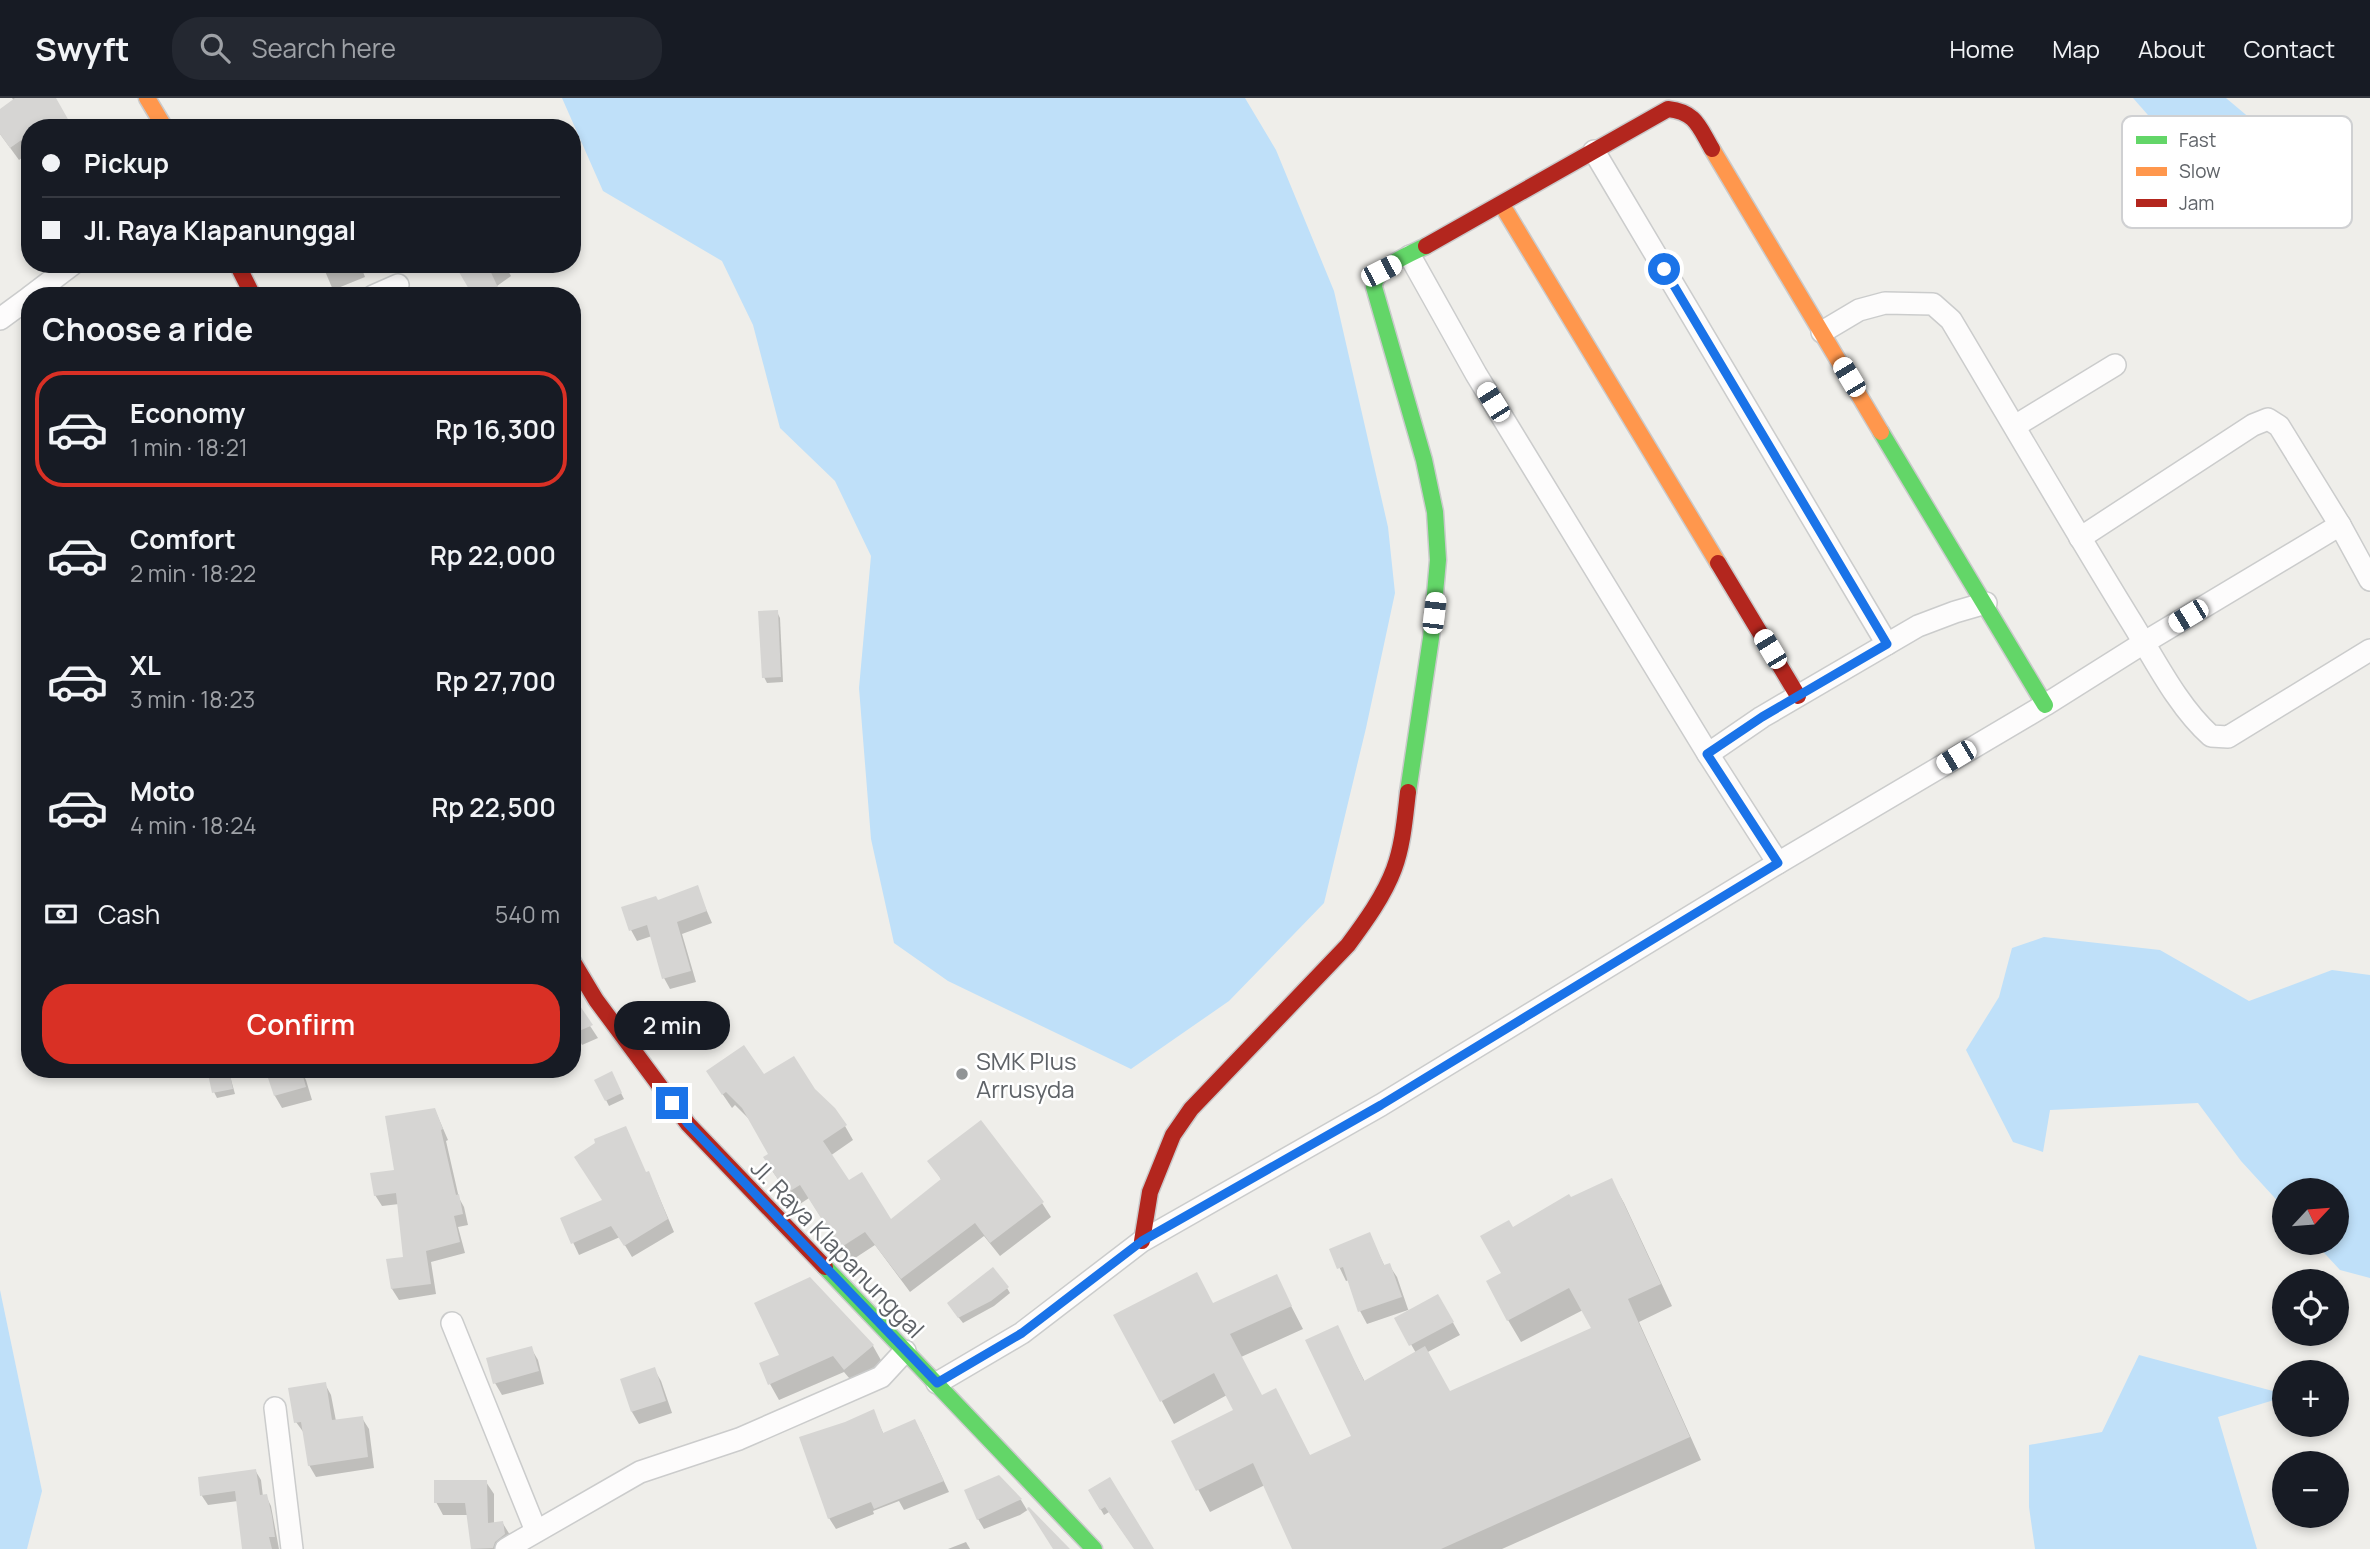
<!DOCTYPE html>
<html lang="en">
<head>
<meta charset="utf-8">
<style>
  :root { --surface:#171b24; --page:#242831; --text:#f1f3f6; --muted:#9ea1a6; --line:#363941; --accent:#d93025 }
  body { margin:0; font-family:Manrope,sans-serif; background:var(--page); color:var(--text); height:100vh; display:flex; flex-direction:column; font-size:26px; white-space:nowrap }
  * { box-sizing:border-box; margin:0 }
  p { font-size:23px; color:var(--muted) }
  .icon { flex:none; width:38px; height:38px; fill:none; stroke:currentColor; stroke-width:2; stroke-linecap:round; stroke-linejoin:round }
  .map { position:relative; flex:1; overflow:hidden }
  .sheet { position:absolute; left:21px; top:189px; width:560px; height:791px; display:flex; flex-direction:column; background:var(--surface); border-radius:28px; box-shadow:0 4px 10px #0003 }
  .sheet>* { flex:none }
  .hud { position:absolute; left:21px; top:21px; width:560px; height:154px; border-radius:28px; box-shadow:0 4px 10px #0003; display:grid; align-content:center; height:154px; padding:0 21px; background:var(--surface) }
  .needle { width:46px; rotate:64deg }
  .buttons { position:absolute; left:2272px; top:1080px; display:grid; gap:14px }
  .buttons a { display:grid; place-items:center; width:77px; height:77px; border-radius:50%; background:var(--surface); box-shadow:0 4px 10px #0003; font-size:35px }
  .end { position:absolute; width:32px; height:32px; margin:-16px; border:9px solid #1a73e8; background:#fff; box-shadow:0 0 0 4px #fff }
  .from { border-radius:50% }
  .bubble { position:absolute; height:49px; border-radius:24px; background:var(--surface); box-shadow:0 4px 10px #0003; font-size:23px; font-weight:600; line-height:49px; text-align:center }
  .car { position:absolute; width:21px; height:42px; margin:-21px -10px; border-radius:9px; box-shadow:0 0 5px 2px #0007; background:linear-gradient(#fff 24%,#345 0 40%,#fff 0 76%,#345 0 86%,#fff 0) }
  .hud b { display:flex; align-items:center; gap:24px; height:66px; font-size:26px }
  .hud b+b { border-top:2px solid var(--line) }
  .hud i { width:18px; height:18px; background:var(--text) }
  ul { padding:0; list-style:none }
  li { display:flex; align-items:center; gap:21px; height:116px; margin:0 14px 10px; padding:0 7px; border:4px solid transparent; border-radius:28px }
  li div { flex:1 }
  li b { display:block; font-size:26px }
  li em { font-style:normal; font-weight:600 }
  li.on { border-color:var(--accent) }
  li>.icon { width:63px; height:63px; stroke-width:1.5 }
  h2 { padding:0 21px; font-size:32px; line-height:84px }
  .pay { display:flex; align-items:center; gap:18px; height:77px; padding:0 21px; font-size:26px }
  .pay p { margin-inline-start:auto }
  .button { display:flex; gap:14px; margin-top:auto; padding:14px 21px }
  .button a { flex:1; height:80px; border-radius:28px; background:var(--accent); color:#fff; font-size:28px; font-weight:600; line-height:80px; text-align:center }
  header { display:flex; align-items:center; gap:42px; box-sizing:border-box; height:98px; padding:0 35px; background:var(--surface); border-bottom:2px solid var(--line) }
  header strong { font-size:33px }
  nav { display:flex; gap:38px; margin-inline-start:auto; font-size:24px }
  .search { width:490px; height:63px; background:var(--page); display:flex; align-items:center; gap:18px; box-sizing:border-box; padding:0 24px; border-radius:28px; color:var(--muted); font-size:26px }
  .map>svg:first-child { display:block }
</style>
</head>
<body>
<header>
<strong>Swyft</strong>
<div class="search"><svg class="icon" aria-label="search" viewBox="0 0 24 24"><circle cx="10" cy="10" r="6"/><path d="M15 15l6 6"/></svg>Search here</div>
<nav><a>Home</a><a>Map</a><a>About</a><a>Contact</a></nav>
</header>
<div class="map">
<svg width="2370" height="1451" viewBox="0 0 2370 1451">
  <rect width="100%" height="100%" fill="#efeeea"/>
  <g fill="#bfe0f9">
    <path d="M562 0H1245L1276 52 1334 193 1388 429 1395 495 1366 630 1324 805 1229 903 1131 971 948 883 894 845 871 741 859 590 871 458 835 383 780 330 753 227 722 163 603 93Z"/>
    <path d="M2133 0H2226L2289 53 2162 33Z"/>
    <path d="M2044 839 2160 852 2249 903 2332 872 2370 877V1180L2340 1172 2315 1145 2336 1144V1092H2284V1110L2241 1063 2198 1005 2050 1012 2043 1054 2013 1044 1966 952 1999 899 2012 850Z"/>
    <path d="M0 1192 42 1393 27 1451H0Z"/>
    <path d="M2139 1257 2284 1296V1299L2218 1319 2257 1451H2035L2029 1409V1347L2102 1334Z"/>
  </g>
  <g fill="#0003">
    <path d="M12 0H53L30 30V54L19 62 0 36V13L14 3Z"/>
    <path d="M322 166H360L365 179 333 192Z"/>
    <path d="M474 166H504L511 178 497 188Z"/>
    <path d="M777 514 780 520 783 584 767 585 764 579Z"/>
    <path d="M697 790 712 825 682 836 696 884 670 891 664 880 652 838 637 843 631 832 658 804Z"/>
    <path d="M575 905 598 940 582 947 572 928Z"/>
    <path d="M228 971 235 996 217 1000 214 994Z"/>
    <path d="M300 971 306 982 312 1002 282 1010 275 998 269 978Z"/>
    <path d="M352 971H377L355 976Z"/>
    <path d="M611 975 624 1001 609 1008 596 982Z"/>
    <path d="M764 979 813 992 845 1028 853 1042 830 1058 849 1085 890 1123 942 1083 930 1063 1042 1105 1051 1119 1000 1158 984 1138 910 1194 875 1147 849 1164 809 1100 797 1108 773 1074 770 1056 752 1024 735 1007 732 1010 717 988Z"/>
    <path d="M435 1012 448 1042 446 1043 459 1100 464 1109 468 1127 458 1129 465 1155 431 1164 436 1196 399 1202 392 1191 388 1163 405 1160 399 1106 382 1108 375 1097 396 1073Z"/>
    <path d="M625 1030 646 1076 654 1087 674 1134 632 1159 620 1139 579 1157 562 1121 604 1103Z"/>
    <path d="M1611 1082 1624 1105 1672 1208 1639 1224 1701 1362 1502 1451H1294L1265 1387 1210 1414 1173 1344 1236 1312 1227 1297 1174 1326 1116 1217 1214 1207 1276 1179 1303 1231 1241 1259 1262 1299 1276 1292 1310 1358 1353 1339 1337 1229 1365 1284 1416 1255 1396 1220 1408 1214V1212L1367 1226 1360 1213 1349 1182 1346 1183 1331 1152 1369 1136 1385 1169 1389 1167 1397 1179 1409 1214 1438 1198 1460 1237 1426 1255 1450 1296 1593 1231 1583 1212 1521 1244 1508 1222 1504 1175 1512 1132 1570 1101Z"/>
    <path d="M809 1181 873 1248 882 1264 855 1287 844 1274 779 1302 770 1286Z"/>
    <path d="M1007 1190 1010 1195 994 1208 963 1225 952 1211Z"/>
    <path d="M531 1250 538 1262 544 1286 502 1297 495 1285Z"/>
    <path d="M654 1271 661 1283 672 1315 639 1326 632 1314 622 1282Z"/>
    <path d="M325 1286 331 1297 336 1323 362 1320 369 1331 374 1370 316 1379 309 1367 304 1335 296 1324Z"/>
    <path d="M873 1313 884 1337 921 1334 949 1394 904 1412 899 1403 873 1413 874 1416 836 1431 829 1420 846 1325Z"/>
    <path d="M255 1372 261 1382 263 1399 266 1398 271 1408 279 1451H242L244 1450 238 1403 208 1407 202 1398 200 1380Z"/>
    <path d="M999 1379 1021 1402 1027 1412 1029 1411 1020 1417 984 1431 978 1421Z"/>
    <path d="M486 1384 494 1396V1426L502 1424 510 1437 511 1449 509 1451H472L468 1417H443L436 1404Z"/>
    <path d="M1090 1393 1152 1451H1135L1109 1414 1104 1417Z"/>
    <path d="M966 1444 970 1451H948Z"/>
  </g>
  <g fill="#d6d5d3">
    <path d="M15 0H56L73 30H30V36L10 50 0 36V11Z"/>
    <path d="M471 166H487L502 198H473L459 174Z"/>
    <path d="M778 512 781 579 762 580 758 513Z"/>
    <path d="M698 787 707 813 677 824 691 873 662 881 647 827 629 833 621 809 656 798 658 802Z"/>
    <path d="M576 902 593 927 572 936V904Z"/>
    <path d="M744 947 764 976 794 958 815 991 835 1010 847 1027 823 1043 849 1082 862 1074 891 1121 941 1081 927 1063 981 1022 1044 1104 990 1145 975 1125 901 1181 865 1134 840 1150 800 1087 787 1095 763 1059 768 1056 742 1010 726 994 722 997 706 973Z"/>
    <path d="M207 971H229L233 991 212 995Z"/>
    <path d="M287 971H301L306 989 274 998 267 977Z"/>
    <path d="M612 973 622 995 605 1003 594 982Z"/>
    <path d="M435 1010 443 1031 441 1032 456 1097 459 1096 463 1116 454 1118 460 1144 426 1153 431 1186 391 1191 386 1161 403 1159 396 1095 374 1098 370 1075 394 1072 385 1018Z"/>
    <path d="M626 1028 646 1074 649 1073 668 1121 624 1148 611 1128 571 1146 560 1120 602 1102 574 1059 595 1045 594 1041Z"/>
    <path d="M1612 1080 1661 1186 1628 1201 1690 1339 1441 1451H1292L1253 1365 1196 1393 1171 1343 1233 1312 1214 1275 1160 1304 1113 1217 1197 1174 1213 1205 1277 1176 1292 1208 1230 1236 1262 1297 1276 1290 1310 1357 1351 1338 1305 1242 1338 1227 1364 1283 1425 1248 1450 1293 1591 1230 1569 1190 1507 1223 1486 1183 1501 1175 1480 1138 1509 1122 1513 1129 1569 1096 1571 1099Z"/>
    <path d="M1370 1134 1384 1167 1390 1165 1402 1199 1358 1214 1343 1169 1337 1171 1329 1151Z"/>
    <path d="M993 1169 1009 1189 991 1203 958 1220 947 1205Z"/>
    <path d="M810 1179 874 1247 844 1272 833 1258 768 1287 759 1265 779 1257 754 1205Z"/>
    <path d="M1438 1196 1454 1224 1409 1248 1394 1220Z"/>
    <path d="M532 1248 539 1273 493 1286 486 1260Z"/>
    <path d="M655 1269 666 1303 631 1314 620 1281Z"/>
    <path d="M326 1284 332 1322 363 1318 368 1359 308 1368 301 1324 294 1325 288 1290Z"/>
    <path d="M874 1311 883 1335 915 1321 944 1383 874 1411 871 1404 828 1421 799 1339 845 1324Z"/>
    <path d="M256 1371 260 1397 267 1396 272 1418 275 1439H269L272 1451H242L235 1393 200 1398 198 1379Z"/>
    <path d="M999 1377 1022 1401 977 1422 964 1392Z"/>
    <path d="M1110 1379 1154 1451H1134L1105 1409 1100 1412 1088 1392Z"/>
    <path d="M434 1382H487L488 1425 503 1423 505 1436 495 1444 493 1450 471 1451 465 1405H434Z"/>
    <path d="M1029 1409 1070 1451H1053L1027 1410Z"/>
  </g>
  <g fill="none" stroke-linecap="round" stroke-linejoin="round">
    <g stroke="#cbcccc" stroke-width="24">
      <g id="street">
        <path d="M1594 53 1887 546"/>
        <path d="M1410 158 1476 276 1708 656 1762 619 1918 528 1955 514 1986 505"/>
        <path d="M31 198 73 166"/>
        <path d="M373 198 398 187"/>
        <path d="M0 221 30 199"/>
        <path d="M1822 234 1859 212 1885 205 1933 206 1951 222C2010 321 2068 421 2129 520 2153 558 2177 608 2211 638L2228 639 2370 552"/>
        <path d="M2015 328 2115 267"/>
        <path d="M2080 440 2253 327 2268 321 2279 328 2340 427 2370 482"/>
        <path d="M1708 656 1778 765"/>
        <path d="M452 1225 536 1433"/>
        <path d="M937 1285 1022 1235 1142 1143 1381 1007 1778 765 2045 607 2145 544 2340 427"/>
        <path d="M275 1310 292 1451"/>
        <path d="M506 1451 640 1374 739 1341 881 1279 905 1253"/>
      </g>
    </g>
    <g stroke="#cacacb" stroke-width="19">
      <g id="fast">
        <path d="M1881 334 2045 607"/>
        <path d="M1408 694 1431 540 1438 462 1435 414 1424 362 1374 189C1374 170 1410 156 1426 148"/>
        <path d="M825 1169 1094 1451"/>
      </g>
    </g>
    <g stroke="#cacacb" stroke-width="19">
      <g id="slow">
        <path d="M147 0 165 30"/>
        <path d="M1712 51 1881 334"/>
        <path d="M1502 107 1718 465"/>
      </g>
    </g>
    <g stroke="#cacacb" stroke-width="19">
      <g id="jam">
        <path d="M1426 148 1668 11C1696 14 1699 29 1712 51"/>
        <path d="M237 166 253 198"/>
        <path d="M1718 465 1798 598"/>
        <path d="M572 862 596 902 688 1026 825 1169"/>
        <path d="M1142 1143 1150 1094 1173 1037 1191 1011 1348 847C1365 824 1384 798 1394 771 1403 747 1405 719 1408 694"/>
      </g>
    </g>
    <use href="#street" stroke="#fdfcfc" stroke-width="21"/>
    <use href="#fast" stroke="#63d668" stroke-width="16"/>
    <use href="#slow" stroke="#ff974d" stroke-width="16"/>
    <use href="#jam" stroke="#b3261e" stroke-width="16"/>
  </g>
  <g fill="none" stroke-linecap="round" stroke-linejoin="round">
    <path stroke="#1a73e8" stroke-width="9" d="M672 1005 688 1026 937 1285 1022 1235 1142 1143 1381 1007 1778 765 1707 656 1762 619 1887 546 1664 171"/>
  </g>
  <circle fill="#919496" stroke="#fff" stroke-width="2.5" cx="962" cy="976" r="7"/>
  <g text-anchor="middle" dominant-baseline="central" stroke-width="5" stroke-linejoin="round" paint-order="stroke">
    <g font-size="24" fill="#5f6368" stroke="#fff" text-anchor="start">
      <text x="976" y="962">SMK Plus<tspan x="976" dy="28">Arrusyda</tspan></text>
    </g>
    <g font-size="24" fill="#5f6368" stroke="#fff">
      <text transform="translate(838 1150) rotate(46)">Jl. Raya Klapanunggal</text>
    </g>
  </g>
  <rect x="2122" y="18" width="230" height="112" rx="10" fill="#fff" stroke="#cfd0d2" stroke-width="2"/>
  <rect x="2136" y="38" width="31" height="8" fill="#63d668"/>
  <rect x="2136" y="69" width="31" height="9" fill="#ff974d"/>
  <rect x="2136" y="101" width="31" height="8" fill="#b3261e"/>
  <g font-size="19" fill="#5f6368">
    <text x="2179" y="49">Fast</text>
    <text x="2179" y="80">Slow</text>
    <text x="2179" y="112">Jam</text>
  </g>
</svg>
<div class="buttons">
<a><svg class="needle" viewBox="-14 -14 28 28"><path d="M0-13l5 13h-10z" fill="#e53935"/><path d="M0 13l5-13h-10z" fill="#9ea1a6"/></svg></a>
<a><svg class="icon" aria-label="locate" viewBox="0 0 24 24"><circle cx="12" cy="12" r="6"/><path d="M12 2v4M12 18v4M2 12h4M18 12h4"/></svg></a>
<a>+</a>
<a>−</a>
</div>
<i class="end from" style="left:1664px;top:171px"></i>
<i class="end" style="left:672px;top:1005px"></i>
<div class="bubble" style="left:614px;top:903px;width:116px">2 min</div>
<i class="car" style="left:1381px;top:173px;rotate:63deg"></i>
<i class="car" style="left:1849px;top:279px;rotate:329deg"></i>
<i class="car" style="left:1493px;top:304px;rotate:328deg"></i>
<i class="car" style="left:1434px;top:515px;rotate:7deg"></i>
<i class="car" style="left:2188px;top:518px;rotate:239deg"></i>
<i class="car" style="left:1770px;top:551px;rotate:329deg"></i>
<i class="car" style="left:1956px;top:659px;rotate:239deg"></i>
<div class="hud">
<b><i class="from"></i>Pickup</b>
<b><i></i>Jl. Raya Klapanunggal</b>
</div>
<section class="sheet">
<h2>Choose a ride</h2>
<ul>
<li class="on"><svg class="icon" aria-label="car" viewBox="0 0 24 24"><path d="M5 17H2v-5l4-1 3-4h7l3 4 3 1v5h-3M9 17h6M6 11h13"/><circle cx="7" cy="17" r="2"/><circle cx="17" cy="17" r="2"/></svg><div><b>Economy</b><p>1 min · 18:21</p></div><em>Rp 16,300</em></li>
<li><svg class="icon" aria-label="car" viewBox="0 0 24 24"><path d="M5 17H2v-5l4-1 3-4h7l3 4 3 1v5h-3M9 17h6M6 11h13"/><circle cx="7" cy="17" r="2"/><circle cx="17" cy="17" r="2"/></svg><div><b>Comfort</b><p>2 min · 18:22</p></div><em>Rp 22,000</em></li>
<li><svg class="icon" aria-label="car" viewBox="0 0 24 24"><path d="M5 17H2v-5l4-1 3-4h7l3 4 3 1v5h-3M9 17h6M6 11h13"/><circle cx="7" cy="17" r="2"/><circle cx="17" cy="17" r="2"/></svg><div><b>XL</b><p>3 min · 18:23</p></div><em>Rp 27,700</em></li>
<li><svg class="icon" aria-label="car" viewBox="0 0 24 24"><path d="M5 17H2v-5l4-1 3-4h7l3 4 3 1v5h-3M9 17h6M6 11h13"/><circle cx="7" cy="17" r="2"/><circle cx="17" cy="17" r="2"/></svg><div><b>Moto</b><p>4 min · 18:24</p></div><em>Rp 22,500</em></li>
</ul>
<div class="pay"><svg class="icon" aria-label="cash" viewBox="0 0 24 24"><path d="M3 7h18v10H3z"/><circle cx="12" cy="12" r="2"/></svg>Cash<p>540 m</p></div>
<div class="button"><a>Confirm</a></div>
</section>
</div>
</body>
</html>
